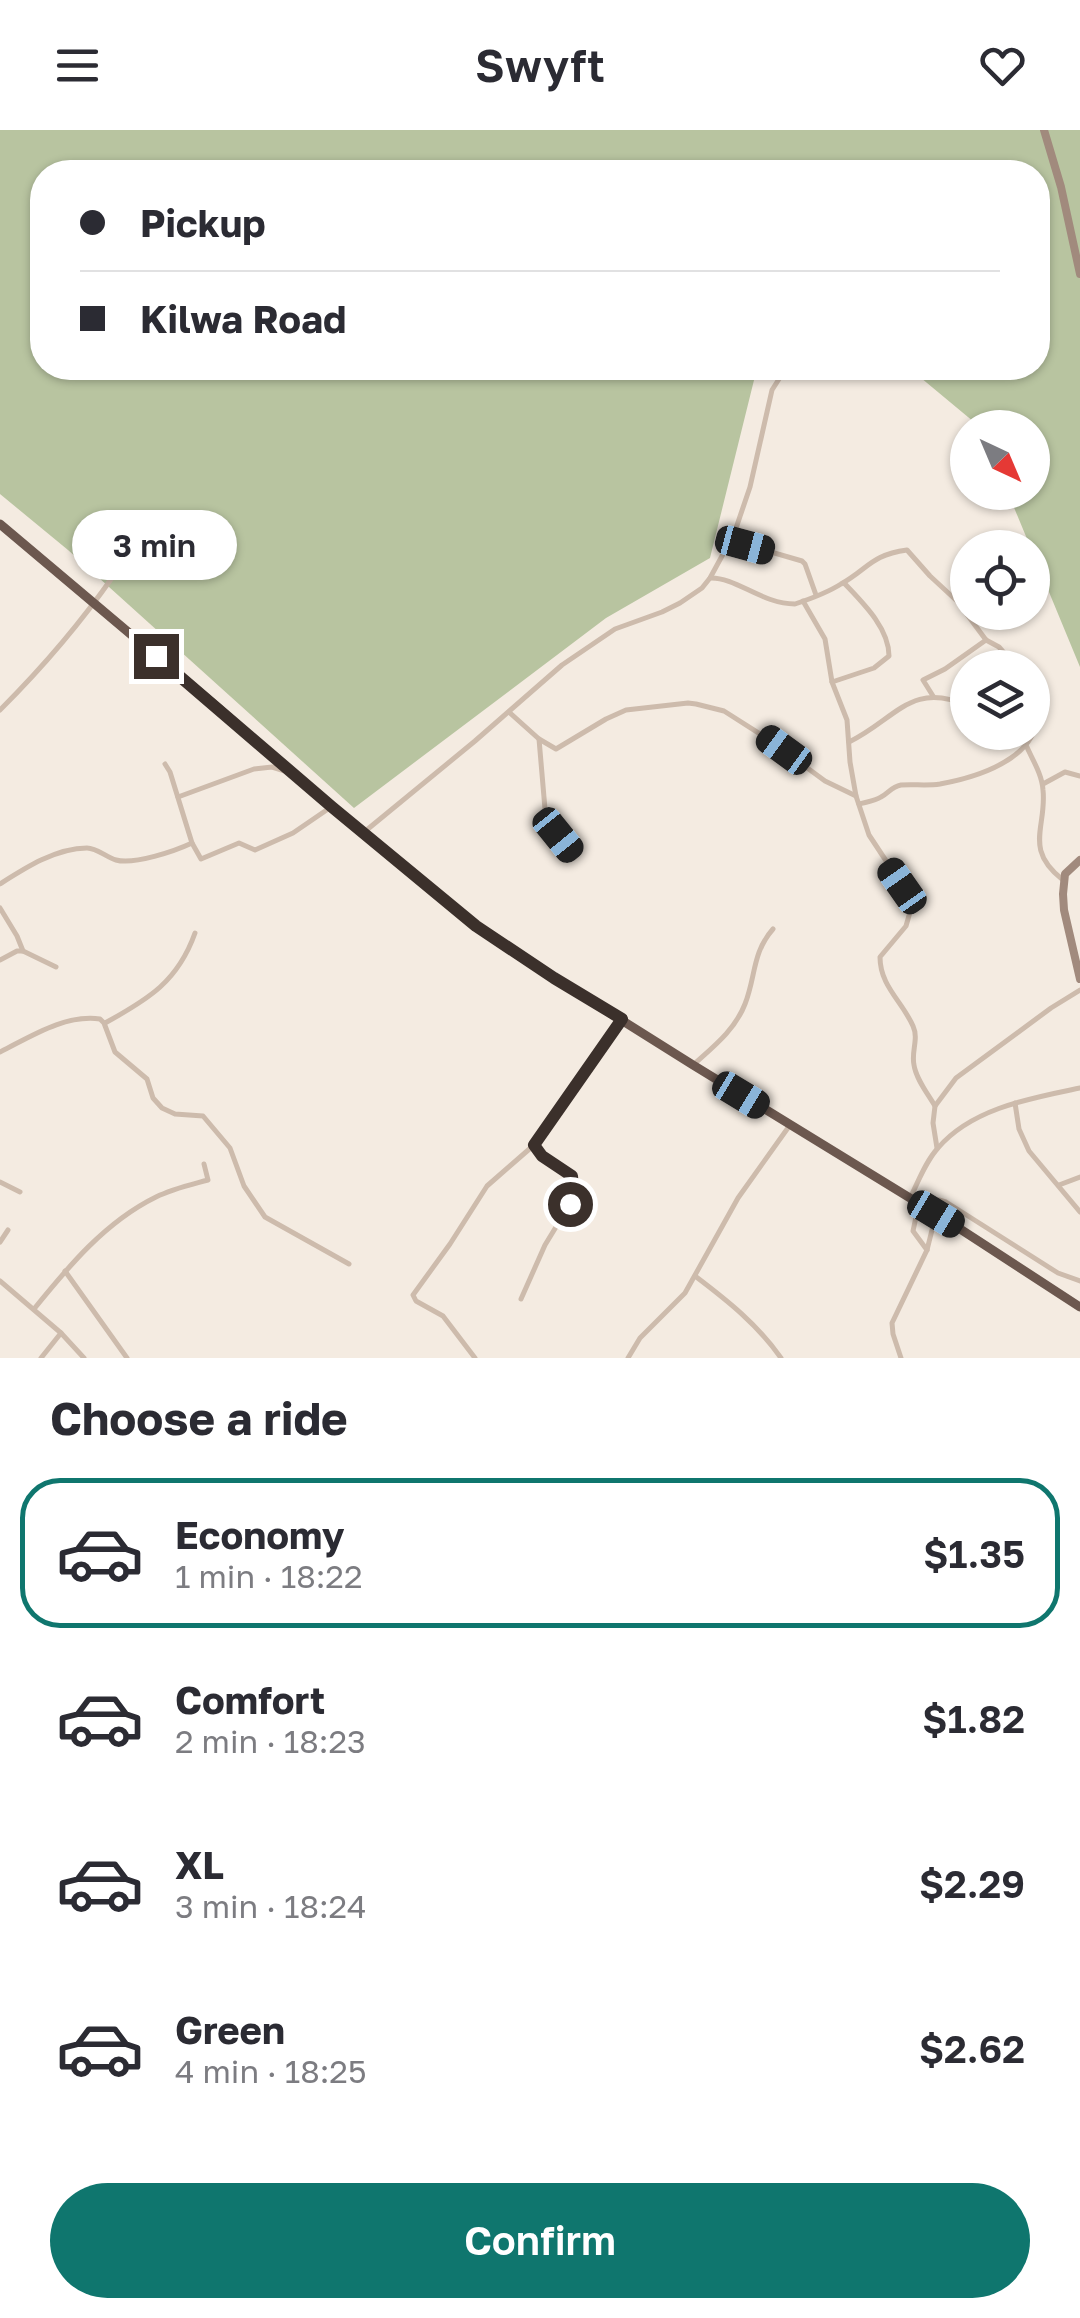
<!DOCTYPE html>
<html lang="en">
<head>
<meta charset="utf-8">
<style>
  :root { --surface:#fff; --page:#f2f2f3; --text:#2b2b33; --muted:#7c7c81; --line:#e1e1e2; --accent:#0f766e }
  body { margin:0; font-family:"Golos Text",sans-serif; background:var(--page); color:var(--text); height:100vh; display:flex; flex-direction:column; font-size:38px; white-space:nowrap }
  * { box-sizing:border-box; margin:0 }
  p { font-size:32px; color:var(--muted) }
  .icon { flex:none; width:55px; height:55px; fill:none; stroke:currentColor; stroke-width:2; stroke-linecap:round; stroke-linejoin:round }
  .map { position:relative; height:1228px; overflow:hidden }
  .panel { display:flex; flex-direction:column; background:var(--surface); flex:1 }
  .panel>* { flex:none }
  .guide { position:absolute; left:30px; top:30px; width:1020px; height:220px; border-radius:40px; box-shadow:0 2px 8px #0004; display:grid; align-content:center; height:220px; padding:0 50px; background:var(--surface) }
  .needle { width:65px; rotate:136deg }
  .tools { position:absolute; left:950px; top:280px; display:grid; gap:20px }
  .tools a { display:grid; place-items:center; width:100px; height:100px; border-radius:50%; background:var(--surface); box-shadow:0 2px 8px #0004; font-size:50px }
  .end { position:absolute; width:45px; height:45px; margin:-22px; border:12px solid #3b302b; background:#fff; box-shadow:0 0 0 5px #fff }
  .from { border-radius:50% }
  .bubble { position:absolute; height:70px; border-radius:35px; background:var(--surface); box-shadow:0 2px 8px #0004; font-size:32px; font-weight:600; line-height:70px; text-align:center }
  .car { position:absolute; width:30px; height:60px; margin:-30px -15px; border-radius:12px; box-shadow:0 0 8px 2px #0007; background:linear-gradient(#222 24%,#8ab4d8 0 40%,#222 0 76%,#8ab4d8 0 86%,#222 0) }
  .guide b { display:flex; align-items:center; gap:35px; height:95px; font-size:38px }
  .guide b+b { border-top:2px solid var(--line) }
  .guide i { width:25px; height:25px; background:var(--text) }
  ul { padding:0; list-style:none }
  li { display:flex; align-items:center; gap:30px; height:150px; margin:0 20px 15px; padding:0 30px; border:5px solid transparent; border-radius:40px }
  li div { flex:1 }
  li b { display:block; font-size:38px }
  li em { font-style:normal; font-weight:600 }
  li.on { border-color:var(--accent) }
  li>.icon { width:90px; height:90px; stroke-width:1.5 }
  h2 { padding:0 50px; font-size:45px; line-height:120px }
  .button { display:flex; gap:20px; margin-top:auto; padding:20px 50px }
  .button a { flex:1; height:115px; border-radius:60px; background:var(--accent); color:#fff; font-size:40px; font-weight:600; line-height:115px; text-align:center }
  header { display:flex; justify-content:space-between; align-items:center; height:130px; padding:0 50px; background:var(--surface); font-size:45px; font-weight:600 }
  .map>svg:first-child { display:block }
</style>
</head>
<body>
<header><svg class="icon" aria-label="menu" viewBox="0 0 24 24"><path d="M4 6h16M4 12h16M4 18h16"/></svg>Swyft<svg class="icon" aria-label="heart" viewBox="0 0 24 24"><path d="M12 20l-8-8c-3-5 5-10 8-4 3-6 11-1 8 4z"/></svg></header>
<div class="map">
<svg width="1080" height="1228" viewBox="0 0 1080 1228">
  <rect width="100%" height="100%" fill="#f4ebe1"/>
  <path fill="#b8c4a0" d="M0 0H1080V537L1008 363 1032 362V298L980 297 909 238H1038V42H42V238H757L710 428 606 488 354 678 68 420 0 364Z"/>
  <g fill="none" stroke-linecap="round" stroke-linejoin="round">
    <g stroke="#cdbbac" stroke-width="5">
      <path d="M730 410 802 431 805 434 816 465"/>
      <path d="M710 448C736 447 762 474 795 474 810 469 827 463 841 454 869 438 871 425 907 420L930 446 957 471 986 510 999 517 1017 538"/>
      <path d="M803 471 825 509 832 552 847 590 850 632 856 666 869 705 902 755 912 775 906 796 880 827C880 856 902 871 913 896 919 909 911 921 914 935 916 949 928 964 935 976"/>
      <path d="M832 552 874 538 889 526C889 498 863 473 844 453"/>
      <path d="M933 566 923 550 945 539 986 510"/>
      <path d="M0 580C42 538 80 494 114 445"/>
      <path d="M509 582 539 609 556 619 606 589 626 580 688 573 696 574 724 581 768 609 825 651 856 666"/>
      <path d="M539 609 545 679 557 705 574 726"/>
      <path d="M849 612C895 590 911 550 968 576"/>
      <path d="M1026 615C1032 629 1042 644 1043 660 1047 697 1023 719 1063 750"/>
      <path d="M165 634 170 642 192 713 201 729 239 713 255 720 293 703 331 677"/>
      <path d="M1043 654 1065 642 1080 646"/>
      <path d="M178 667 254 639 272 637 288 642"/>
      <path d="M859 674C866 672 875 671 881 667 889 663 891 657 901 655 914 654 927 656 940 654 984 646 1055 622 1032 565"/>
      <path d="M363 703 475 611 562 535 615 499 662 482 680 473 702 458 710 448 734 404 750 357 772 260 786 238"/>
      <path d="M0 754C25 738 56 718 87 718 97 718 106 727 116 730 134 735 175 721 192 713"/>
      <path d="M0 778 17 806 23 821"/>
      <path d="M0 830 17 821H23L56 837"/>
      <path d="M105 893C149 869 178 851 195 803"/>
      <path d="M0 922C30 907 65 884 100 889L104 893 115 922 147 949 153 968 162 978 175 984 203 986 230 1018 244 1056 265 1087 349 1134"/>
      <path d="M693 935C713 917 735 900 745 874 756 846 752 823 773 799"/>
      <path d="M1015 973 1019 999 1029 1021 1080 1082"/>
      <path d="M937 1018 933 993 935 976 956 948 1051 878 1080 860"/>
      <path d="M0 1052 20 1062"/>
      <path d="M1059 1055 1080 1047"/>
      <path d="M911 1066C919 1050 926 1031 938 1018 972 978 1032 968 1080 958"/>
      <path d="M0 1112 8 1100"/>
      <path d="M927 1120 913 1101 916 1087 913 1071 939 1070 946 1072 1058 1143 1080 1151"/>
      <path d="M65 1141 127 1228"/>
      <path d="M695 1146C728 1171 757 1194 781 1228"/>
      <path d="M0 1151 61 1203 84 1228"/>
      <path d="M521 1169 545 1115 570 1074 573 1049 571 1043 542 1026 534 1015"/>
      <path d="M34 1179C68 1137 105 1092 156 1067 172 1059 190 1055 208 1050L204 1034"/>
      <path d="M41 1228 61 1203"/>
      <path d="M475 1228 443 1186 416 1171 413 1165 450 1114 487 1056 534 1015 620 891"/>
      <path d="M628 1228 640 1208 685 1163 738 1068 790 995"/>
      <path d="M901 1228 893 1204 892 1193 927 1120 936 1084"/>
    </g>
    <g stroke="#a18a7d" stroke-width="8">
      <path d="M1044 0 1061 57 1080 144"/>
      <path d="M1080 730 1065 744 1063 764 1064 780 1080 849"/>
    </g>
    <path stroke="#6c584f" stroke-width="9" d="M0 394 217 577 331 677 476 796 521 827 693 935 954 1095 1080 1177"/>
  </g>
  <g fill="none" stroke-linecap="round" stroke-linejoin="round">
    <path stroke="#3b302b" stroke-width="12" d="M156 526 332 677 476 796 554 848 622 889 534 1015 542 1026 572 1046 573 1058 570 1074"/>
  </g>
</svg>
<div class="tools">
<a><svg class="needle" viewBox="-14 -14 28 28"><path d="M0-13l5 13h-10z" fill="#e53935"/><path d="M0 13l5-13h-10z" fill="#7c7c81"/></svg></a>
<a><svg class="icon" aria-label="locate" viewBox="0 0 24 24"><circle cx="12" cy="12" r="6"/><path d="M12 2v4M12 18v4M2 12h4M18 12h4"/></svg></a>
<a><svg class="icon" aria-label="layers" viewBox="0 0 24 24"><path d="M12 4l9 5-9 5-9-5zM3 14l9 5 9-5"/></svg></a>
</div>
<i class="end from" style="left:570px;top:1074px"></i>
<i class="end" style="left:156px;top:526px"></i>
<div class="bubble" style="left:72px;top:380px;width:165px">3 min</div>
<i class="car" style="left:745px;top:415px;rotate:105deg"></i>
<i class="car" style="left:784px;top:620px;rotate:306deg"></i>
<i class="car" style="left:558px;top:705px;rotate:141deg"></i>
<i class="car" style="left:902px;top:756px;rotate:325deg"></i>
<i class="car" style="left:741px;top:965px;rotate:121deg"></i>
<i class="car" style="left:936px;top:1084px;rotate:121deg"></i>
<div class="guide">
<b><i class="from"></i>Pickup</b>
<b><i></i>Kilwa Road</b>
</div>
</div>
<section class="panel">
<h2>Choose a ride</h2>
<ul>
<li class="on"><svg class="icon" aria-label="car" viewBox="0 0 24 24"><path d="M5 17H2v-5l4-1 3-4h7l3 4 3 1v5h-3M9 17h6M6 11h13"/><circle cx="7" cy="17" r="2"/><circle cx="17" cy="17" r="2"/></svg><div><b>Economy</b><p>1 min · 18:22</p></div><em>$1.35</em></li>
<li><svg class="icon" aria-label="car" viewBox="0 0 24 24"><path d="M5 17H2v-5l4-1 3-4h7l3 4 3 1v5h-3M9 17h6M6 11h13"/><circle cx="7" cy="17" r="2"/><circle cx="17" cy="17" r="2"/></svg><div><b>Comfort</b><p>2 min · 18:23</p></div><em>$1.82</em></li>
<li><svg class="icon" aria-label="car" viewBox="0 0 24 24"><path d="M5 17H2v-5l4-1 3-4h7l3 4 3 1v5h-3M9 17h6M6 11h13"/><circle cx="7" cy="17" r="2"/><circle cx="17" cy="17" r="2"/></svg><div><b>XL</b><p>3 min · 18:24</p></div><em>$2.29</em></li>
<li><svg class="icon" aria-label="car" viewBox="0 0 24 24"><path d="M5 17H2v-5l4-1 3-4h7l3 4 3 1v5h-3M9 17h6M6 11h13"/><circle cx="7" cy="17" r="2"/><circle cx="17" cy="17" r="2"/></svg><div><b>Green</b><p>4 min · 18:25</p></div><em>$2.62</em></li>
</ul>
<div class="button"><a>Confirm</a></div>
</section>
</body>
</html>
